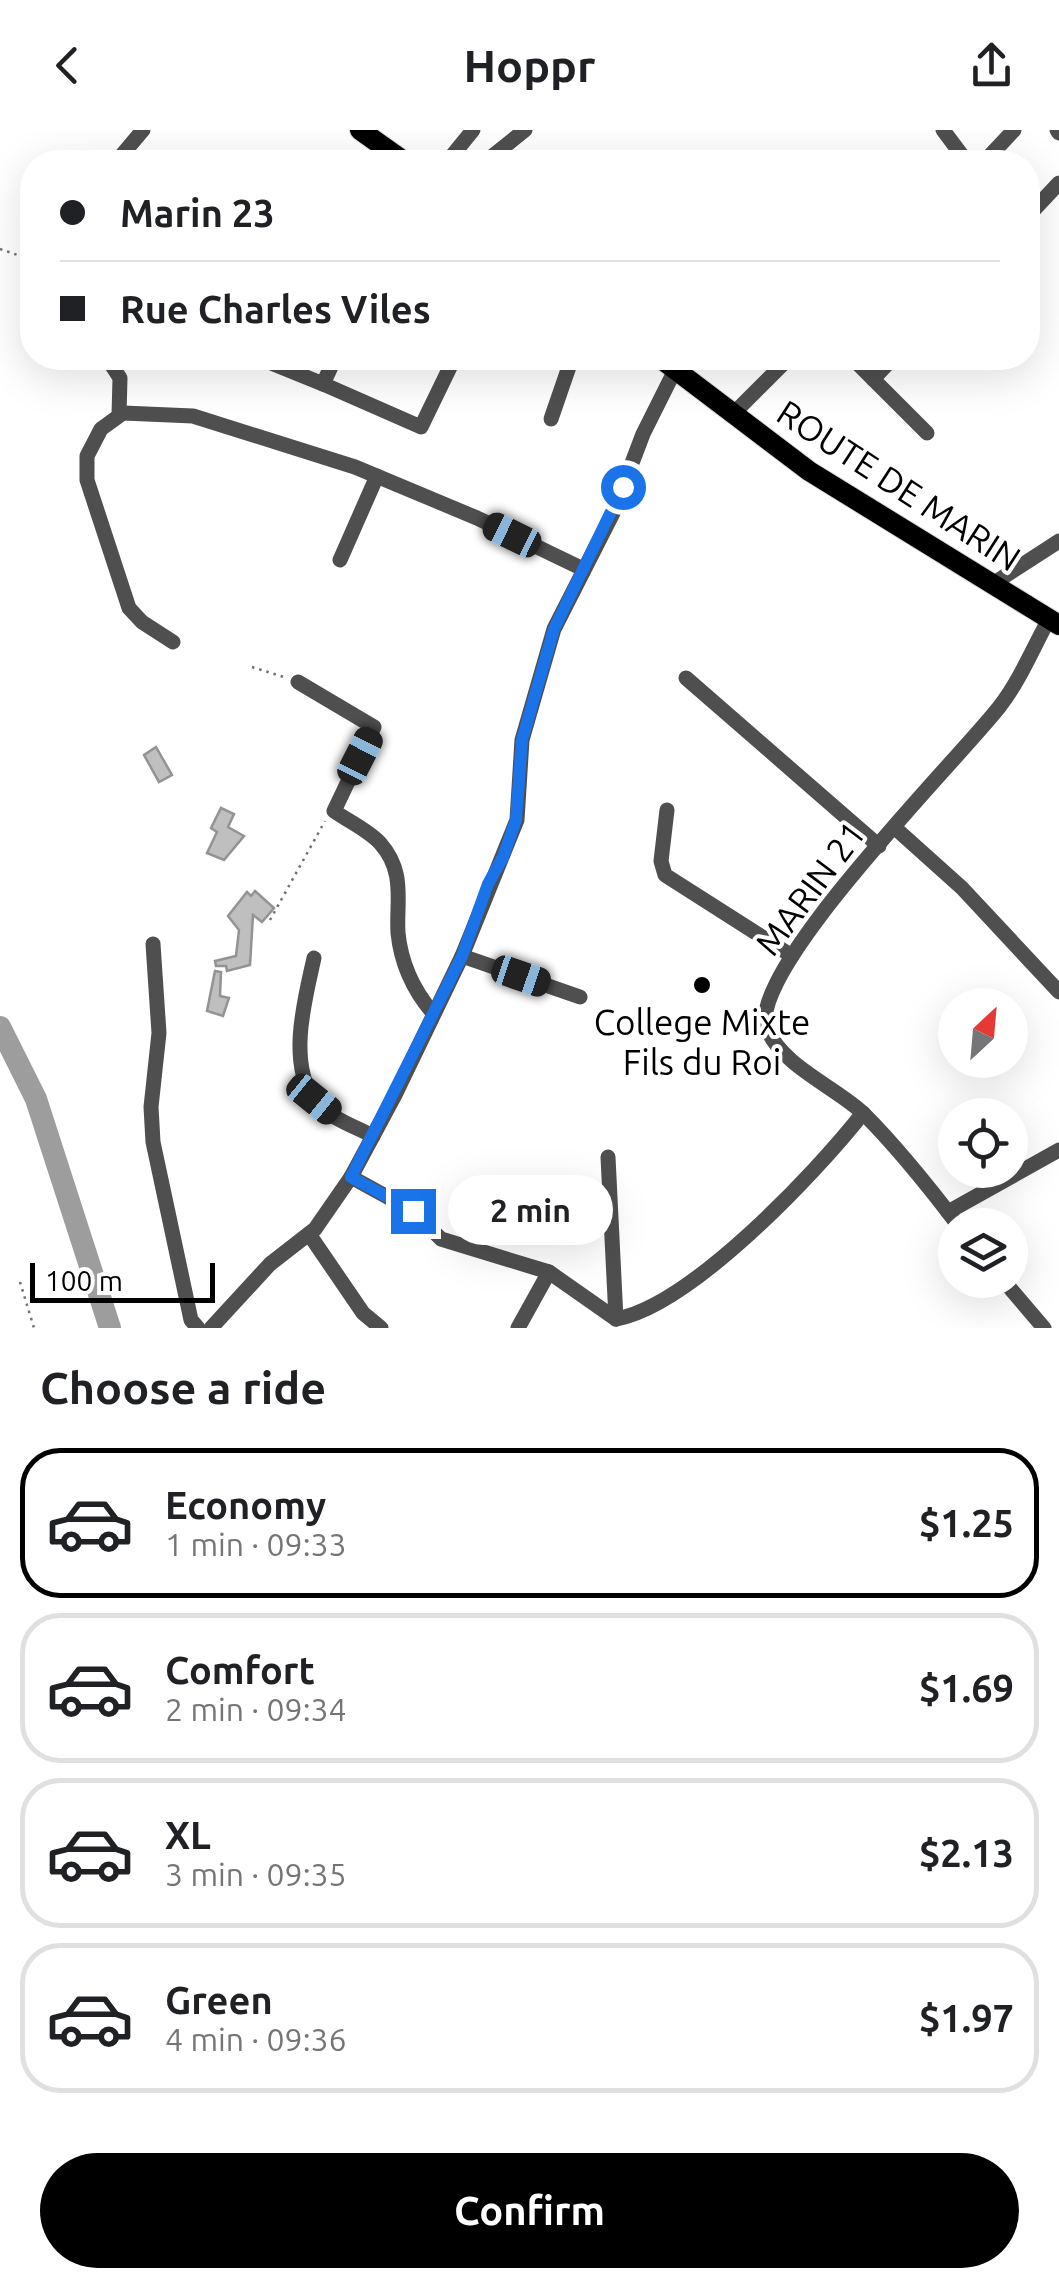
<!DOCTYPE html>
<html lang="en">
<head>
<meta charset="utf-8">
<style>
  :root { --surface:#fff; --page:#f2f2f2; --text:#202124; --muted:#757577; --line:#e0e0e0; --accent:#000 }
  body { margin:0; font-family:Ubuntu,sans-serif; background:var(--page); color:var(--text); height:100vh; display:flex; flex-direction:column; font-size:38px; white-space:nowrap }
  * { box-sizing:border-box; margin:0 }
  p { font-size:32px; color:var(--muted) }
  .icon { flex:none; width:55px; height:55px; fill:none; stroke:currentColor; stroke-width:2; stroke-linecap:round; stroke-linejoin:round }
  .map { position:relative; height:1198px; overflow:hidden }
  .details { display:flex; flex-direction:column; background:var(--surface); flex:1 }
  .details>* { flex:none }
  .guide { position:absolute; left:20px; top:20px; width:1020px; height:220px; border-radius:40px; box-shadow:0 10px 40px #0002; display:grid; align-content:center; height:220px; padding:0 40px; background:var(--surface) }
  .needle { width:65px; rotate:26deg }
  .buttons { position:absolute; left:938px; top:858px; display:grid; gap:20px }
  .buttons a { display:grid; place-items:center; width:90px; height:90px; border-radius:50%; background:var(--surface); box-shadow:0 10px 40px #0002; font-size:50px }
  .scale { position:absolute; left:30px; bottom:25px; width:185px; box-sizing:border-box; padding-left:10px; border:5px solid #000; border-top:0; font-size:28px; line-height:35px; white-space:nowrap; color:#000; -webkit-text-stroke:8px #fff; paint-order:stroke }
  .end { position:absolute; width:45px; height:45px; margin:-22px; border:12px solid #1a73e8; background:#fff; box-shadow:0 0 0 5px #fff }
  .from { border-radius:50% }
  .bubble { position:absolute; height:70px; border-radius:35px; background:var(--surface); box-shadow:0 10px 40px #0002; font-size:32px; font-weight:600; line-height:70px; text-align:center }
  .car { position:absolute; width:30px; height:60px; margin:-30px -15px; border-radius:12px; box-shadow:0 0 8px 2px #0007; background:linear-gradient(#222 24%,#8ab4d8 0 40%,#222 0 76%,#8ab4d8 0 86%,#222 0) }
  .guide b { display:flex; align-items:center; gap:35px; height:95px; font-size:38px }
  .guide b+b { border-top:2px solid var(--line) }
  .guide i { width:25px; height:25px; background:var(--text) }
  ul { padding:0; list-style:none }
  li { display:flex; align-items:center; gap:30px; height:150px; margin:0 20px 15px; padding:0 20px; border:5px solid var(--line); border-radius:40px }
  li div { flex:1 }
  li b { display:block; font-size:38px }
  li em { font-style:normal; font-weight:600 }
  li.current { border-color:var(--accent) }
  li>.icon { width:90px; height:90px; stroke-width:1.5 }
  h2 { padding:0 40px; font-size:45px; line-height:120px }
  .button { display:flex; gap:20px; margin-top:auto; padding:20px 40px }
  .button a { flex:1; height:115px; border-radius:60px; background:var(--accent); color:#fff; font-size:40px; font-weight:600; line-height:115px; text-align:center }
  header { display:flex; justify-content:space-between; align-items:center; height:130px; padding:0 40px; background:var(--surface); font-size:45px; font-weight:600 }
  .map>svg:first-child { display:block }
</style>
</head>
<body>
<header><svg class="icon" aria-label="back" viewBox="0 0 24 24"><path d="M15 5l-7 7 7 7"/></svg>Hoppr<svg class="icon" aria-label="share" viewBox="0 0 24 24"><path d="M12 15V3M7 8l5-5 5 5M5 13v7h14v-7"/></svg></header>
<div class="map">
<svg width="1059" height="1198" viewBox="0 0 1059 1198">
  <rect width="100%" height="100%" fill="#fff"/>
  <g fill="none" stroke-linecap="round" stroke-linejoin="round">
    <path stroke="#9d9d9d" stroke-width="22" d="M0 897 36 969 110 1198"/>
  </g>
  <g fill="#bfbfbf" stroke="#939393" stroke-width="2.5">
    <path d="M156 617 172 645 159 652 144 625Z"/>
    <path d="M221 678 234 684 228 697 244 706 224 730 207 723 217 702 211 698Z"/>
    <path d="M255 761 274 778 262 792 253 785 250 835 227 841 226 836H216L215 831 236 826 239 800 228 786 247 762 251 766Z"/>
    <path d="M215 841 221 842 220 866 229 868 223 886 207 881Z"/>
  </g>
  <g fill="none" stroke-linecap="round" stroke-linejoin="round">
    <g stroke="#dbdbdb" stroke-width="22">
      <g id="major">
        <path d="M360 0 405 32"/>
        <path d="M660 228 809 341 1059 495"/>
      </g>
    </g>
    <g stroke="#717171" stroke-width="2.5" stroke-dasharray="2.5 5" stroke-linecap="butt">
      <path d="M0 119 32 130"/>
      <path d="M252 537 284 547"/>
      <path d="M270 790 325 691"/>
      <path d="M20 1152 34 1198"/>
    </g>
    <g stroke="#4f4f4f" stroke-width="15">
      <path d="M943 0 967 32"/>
      <path d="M1057 0 1059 3"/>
      <path d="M116 32 143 0"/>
      <path d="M447 32 473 0"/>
      <path d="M485 32 525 0"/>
      <path d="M984 32 1014 0"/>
      <path d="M1028 86 1059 53"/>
      <path d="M107 228 120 248 119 285"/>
      <path d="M259 228 323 254 335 228"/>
      <path d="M852 228 927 303"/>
      <path d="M873 249 893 228"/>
      <path d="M323 254 421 297 453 231"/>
      <path d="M733 284 789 228"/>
      <path d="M551 289 572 228"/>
      <path d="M340 430 377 346"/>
      <path d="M991 455 1059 411"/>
      <path d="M173 512 142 492 129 478 87 350V326L101 299 123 283 193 286 355 337 477 388 583 439"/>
      <path d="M686 548 879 716"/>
      <path d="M298 552 374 597 334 681C348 691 368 700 380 713 406 742 396 772 398 803 401 833 412 858 432 882"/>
      <path d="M667 680 661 731 665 745 792 826"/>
      <path d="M894 697 962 758 1059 862"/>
      <path d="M153 814 159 903 151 977 153 1012 191 1190 198 1198"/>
      <path d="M462 826 580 867"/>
      <path d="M314 828C305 869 288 930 313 968 326 987 354 996 373 1006"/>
      <path d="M608 1027 616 1189"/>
      <path d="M351 1047 413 1081 441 1109 549 1142 616 1189"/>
      <path d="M948 1082 1059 1020"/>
      <path d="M958 1095C929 1057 898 1018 864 984 836 957 783 937 767 899 744 843 961 627 1000 576 1020 550 1033 518 1049 489"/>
      <path d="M309 1104 363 1183 381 1198"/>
      <path d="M1003 1150 1044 1198"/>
      <path d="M616 1189C690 1176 815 1044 863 983"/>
      <path d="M211 1198 270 1134 315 1099 351 1047 395 965 462 826 517 690 522 610 554 499 613 383 643 304 675 240"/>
      <path d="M518 1198 549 1142"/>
    </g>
    <use href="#major" stroke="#000" stroke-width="20"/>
  </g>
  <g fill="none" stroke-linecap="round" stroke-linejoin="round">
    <path stroke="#1a73e8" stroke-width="12" d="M413 1081 351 1047 462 826 488 754 503 727 516 690 522 610 554 499 623 357"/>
  </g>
  <circle fill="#000" stroke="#fff" stroke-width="4" cx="702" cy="855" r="10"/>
  <g text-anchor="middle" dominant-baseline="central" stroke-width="8" stroke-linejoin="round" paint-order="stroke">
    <g font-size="35" fill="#000" stroke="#fff">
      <text transform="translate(899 355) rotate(33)">ROUTE DE MARIN</text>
      <text transform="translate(810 758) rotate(-53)">MARIN 21</text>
    </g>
    <g font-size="35" fill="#000" stroke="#fff">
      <text x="702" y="892">College Mixte<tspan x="702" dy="40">Fils du Roi</tspan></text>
    </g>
  </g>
</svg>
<div class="buttons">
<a><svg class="needle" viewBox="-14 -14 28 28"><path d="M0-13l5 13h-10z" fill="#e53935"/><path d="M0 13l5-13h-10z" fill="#757577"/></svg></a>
<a><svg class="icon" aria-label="locate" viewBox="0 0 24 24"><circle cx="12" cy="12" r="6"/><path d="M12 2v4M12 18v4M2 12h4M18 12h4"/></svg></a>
<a><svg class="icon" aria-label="layers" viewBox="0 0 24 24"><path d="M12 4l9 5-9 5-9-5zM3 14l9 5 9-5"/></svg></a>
</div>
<div class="scale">100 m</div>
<i class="end from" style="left:623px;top:357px"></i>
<i class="end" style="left:413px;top:1081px"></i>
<div class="bubble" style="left:448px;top:1045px;width:165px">2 min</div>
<i class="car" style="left:512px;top:405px;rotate:296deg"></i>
<i class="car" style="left:360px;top:626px;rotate:27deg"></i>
<i class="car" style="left:521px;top:846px;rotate:109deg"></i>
<i class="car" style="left:314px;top:969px;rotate:129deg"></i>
<div class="guide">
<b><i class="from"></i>Marin 23</b>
<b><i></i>Rue Charles Viles</b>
</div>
</div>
<section class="details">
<h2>Choose a ride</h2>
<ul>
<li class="current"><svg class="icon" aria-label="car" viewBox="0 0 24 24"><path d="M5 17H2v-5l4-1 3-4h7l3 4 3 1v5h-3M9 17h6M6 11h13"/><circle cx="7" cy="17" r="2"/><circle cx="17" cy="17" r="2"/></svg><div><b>Economy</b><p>1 min · 09:33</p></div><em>$1.25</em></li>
<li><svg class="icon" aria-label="car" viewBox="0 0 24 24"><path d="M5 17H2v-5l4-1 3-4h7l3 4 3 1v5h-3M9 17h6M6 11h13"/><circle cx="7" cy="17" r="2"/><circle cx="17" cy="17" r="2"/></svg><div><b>Comfort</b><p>2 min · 09:34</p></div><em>$1.69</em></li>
<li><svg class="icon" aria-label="car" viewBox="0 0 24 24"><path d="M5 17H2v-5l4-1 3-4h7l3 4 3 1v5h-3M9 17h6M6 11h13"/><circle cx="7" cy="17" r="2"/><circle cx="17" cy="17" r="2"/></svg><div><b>XL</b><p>3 min · 09:35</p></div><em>$2.13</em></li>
<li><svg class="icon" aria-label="car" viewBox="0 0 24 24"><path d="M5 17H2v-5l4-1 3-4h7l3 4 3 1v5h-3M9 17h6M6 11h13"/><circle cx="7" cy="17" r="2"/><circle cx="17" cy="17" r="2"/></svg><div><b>Green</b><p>4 min · 09:36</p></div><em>$1.97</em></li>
</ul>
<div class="button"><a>Confirm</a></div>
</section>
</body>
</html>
